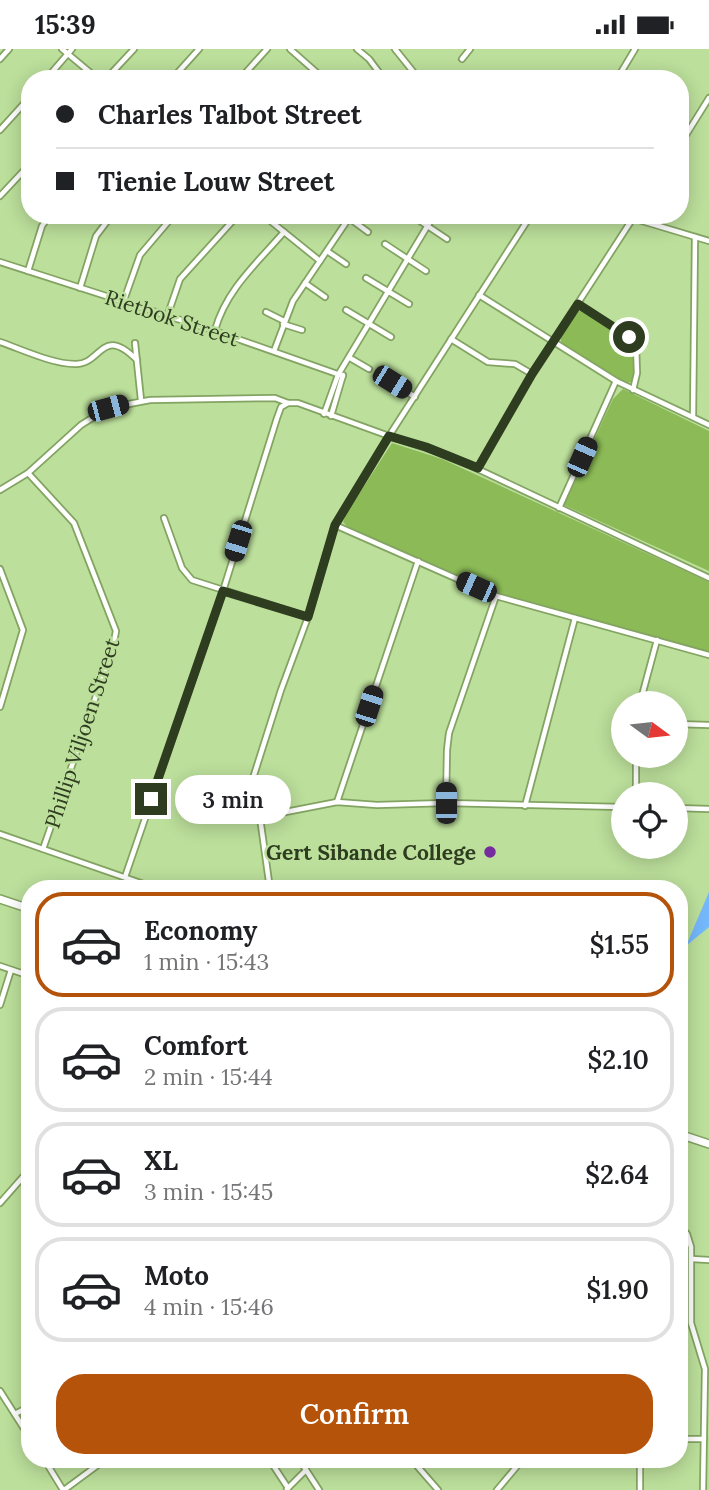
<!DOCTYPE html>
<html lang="en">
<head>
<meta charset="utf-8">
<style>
  :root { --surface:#fff; --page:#f2f2f2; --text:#202124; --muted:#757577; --line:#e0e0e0; --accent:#b45309 }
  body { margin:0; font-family:Lora,serif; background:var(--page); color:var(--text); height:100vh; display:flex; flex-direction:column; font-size:26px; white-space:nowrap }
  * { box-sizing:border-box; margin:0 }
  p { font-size:23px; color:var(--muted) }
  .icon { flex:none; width:38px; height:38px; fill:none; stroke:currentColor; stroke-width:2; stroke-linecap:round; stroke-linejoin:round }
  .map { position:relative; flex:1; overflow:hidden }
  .details { position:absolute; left:21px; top:831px; width:667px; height:588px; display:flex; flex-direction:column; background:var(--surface); border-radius:28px; box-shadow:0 4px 18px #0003 }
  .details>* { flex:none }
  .hud { position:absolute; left:21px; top:21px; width:668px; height:154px; border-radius:28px; box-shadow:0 4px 18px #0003; display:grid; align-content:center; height:154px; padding:0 35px; background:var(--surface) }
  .needle { width:46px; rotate:105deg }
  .tools { position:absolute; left:611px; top:642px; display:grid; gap:14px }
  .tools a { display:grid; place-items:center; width:77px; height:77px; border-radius:50%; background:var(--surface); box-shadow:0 4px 18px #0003; font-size:35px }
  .end { position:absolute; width:32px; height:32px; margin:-16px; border:9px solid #2e3c20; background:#fff; box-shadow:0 0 0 4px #fff }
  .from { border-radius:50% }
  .bubble { position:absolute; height:49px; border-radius:24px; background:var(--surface); box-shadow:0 4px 18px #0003; font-size:23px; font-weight:600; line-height:49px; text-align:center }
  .car { position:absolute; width:21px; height:42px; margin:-21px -10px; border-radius:9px; box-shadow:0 0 5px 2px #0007; background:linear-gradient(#222 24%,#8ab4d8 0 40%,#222 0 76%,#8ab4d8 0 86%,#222 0) }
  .hud b { display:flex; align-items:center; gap:24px; height:66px; font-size:26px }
  .hud b+b { border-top:2px solid var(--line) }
  .hud i { width:18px; height:18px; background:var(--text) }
  ul { padding:12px 0 0; list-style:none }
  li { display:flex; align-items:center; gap:21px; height:105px; margin:0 14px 10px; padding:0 21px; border:4px solid var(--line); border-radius:28px }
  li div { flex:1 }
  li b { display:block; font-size:26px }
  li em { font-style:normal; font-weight:600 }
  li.current { border-color:var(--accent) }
  li>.icon { width:63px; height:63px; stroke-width:1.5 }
  .button { display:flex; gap:14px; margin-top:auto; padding:14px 35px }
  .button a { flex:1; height:80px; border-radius:28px; background:var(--accent); color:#fff; font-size:28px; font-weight:600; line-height:80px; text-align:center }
  .status { display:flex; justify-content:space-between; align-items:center; height:49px; padding:0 35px; background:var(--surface); direction:ltr }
  .status svg { height:19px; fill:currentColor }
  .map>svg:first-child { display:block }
</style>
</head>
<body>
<div class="status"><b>15:39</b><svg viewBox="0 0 49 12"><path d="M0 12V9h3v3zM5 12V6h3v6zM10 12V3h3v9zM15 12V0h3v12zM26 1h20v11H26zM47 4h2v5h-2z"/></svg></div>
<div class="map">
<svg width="709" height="1441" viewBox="0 0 709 1441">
  <rect width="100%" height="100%" fill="#bcdf9b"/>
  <g fill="#8bba56">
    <path d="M579 262H582L633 294C638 305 636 322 631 333L627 334 562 295 560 288Z"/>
    <path d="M623 340 709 382V522L564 456 613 350Z"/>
    <path d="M392 394 442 410 709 533V603L499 545 350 480 343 473 346 465Z"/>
  </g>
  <path fill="#74b7fb" d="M709 843V878L686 897Z"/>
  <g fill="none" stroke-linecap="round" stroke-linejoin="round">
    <path stroke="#74b7fb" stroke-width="2" d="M679 932 686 897"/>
    <g stroke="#83a362" stroke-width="8">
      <g id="minor">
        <path d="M62 0 98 30"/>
        <path d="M290 0 324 30"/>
        <path d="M357 0 369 10 384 30"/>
        <path d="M395 0 419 30"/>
        <path d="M0 10 9 0"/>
        <path d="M462 10 470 0"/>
        <path d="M46 30 72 0"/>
        <path d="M106 30 134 0"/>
        <path d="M172 30 199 0"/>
        <path d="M240 30 267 0"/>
        <path d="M617 30 635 0"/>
        <path d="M0 81 30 48"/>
        <path d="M681 94 709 49"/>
        <path d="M0 147 30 115"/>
        <path d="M263 166 320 212"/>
        <path d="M411 166 447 190"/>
        <path d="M622 166 709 192"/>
        <path d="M349 169 368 183"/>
        <path d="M385 195 426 222"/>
        <path d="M327 202 346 215"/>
        <path d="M0 213 215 282 343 327"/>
        <path d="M28 222 42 177 50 166"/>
        <path d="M366 229 409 255"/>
        <path d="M305 234 325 248"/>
        <path d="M80 239 96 187 112 166"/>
        <path d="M479 246 616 332 709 376"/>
        <path d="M123 254 140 206 174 166"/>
        <path d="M578 255 622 283 636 295 637 324 633 341"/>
        <path d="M346 261 391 288"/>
        <path d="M266 263 284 272"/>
        <path d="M167 268 180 230 238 166"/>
        <path d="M283 275 302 281"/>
        <path d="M215 281C226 241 257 214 284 183"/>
        <path d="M451 290 488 313 515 315 532 325"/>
        <path d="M0 293C21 300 52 315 75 315 102 316 101 275 137 311"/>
        <path d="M135 294 141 351"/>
        <path d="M274 302 293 252 351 166"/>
        <path d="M350 309 369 320"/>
        <path d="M392 333 415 348"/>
        <path d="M324 365 338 326 434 166"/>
        <path d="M331 367 343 326"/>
        <path d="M693 368 695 188"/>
        <path d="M478 419 532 325 635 166"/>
        <path d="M28 424 74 474 116 582 113 598 43 800"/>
        <path d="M0 441 28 424 81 376 108 359 150 351 275 349 288 354H298L389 387 450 407 709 529"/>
        <path d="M559 459 616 332"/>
        <path d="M164 469 182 519 192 531 308 568"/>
        <path d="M335 476 496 547 709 606"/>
        <path d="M0 520 23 581 0 658"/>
        <path d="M640 654 657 591"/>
        <path d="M676 675 709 676"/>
        <path d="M636 746V707"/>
        <path d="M337 753 418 512"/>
        <path d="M446 754 447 701 449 684 496 547"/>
        <path d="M525 757 575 569"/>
        <path d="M676 759 709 760"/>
        <path d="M260 768 337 753 377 756 446 754 623 758"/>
        <path d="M0 785 158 840"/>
        <path d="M125 828 223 542 277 369 281 358 288 354"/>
        <path d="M270 840 254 726 281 641 308 568 335 476 389 387 531 166"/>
        <path d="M0 917 30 927"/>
        <path d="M0 956 11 921"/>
        <path d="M0 1154 30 1120"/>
        <path d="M679 1176 687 1185 691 1198V1274L705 1320 703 1441"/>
        <path d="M692 1210 709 1211"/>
        <path d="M0 1342 30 1389"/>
        <path d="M15 1365 30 1357"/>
        <path d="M679 1390H704"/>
        <path d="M44 1410 63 1441"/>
        <path d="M269 1410 288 1439"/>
        <path d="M299 1410 319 1441"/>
        <path d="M411 1410 438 1441"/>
        <path d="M287 1440 306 1421"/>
        <path d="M64 1441 106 1410"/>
        <path d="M497 1441 523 1410"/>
        <path d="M640 1441V1410"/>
      </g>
    </g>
    <g stroke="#83a362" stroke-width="10">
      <g id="trunk">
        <path d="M0 850 30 860"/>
        <path d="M679 1085 709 1095"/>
      </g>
    </g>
    <use href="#minor" stroke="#fff" stroke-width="4.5"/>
    <use href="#trunk" stroke="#fff" stroke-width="7"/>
  </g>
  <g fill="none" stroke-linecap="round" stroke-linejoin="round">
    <path stroke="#2e3c20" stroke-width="9" d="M151 750 223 542 308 568 335 476 389 387 426 398 478 419 532 325 578 255 629 288"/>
  </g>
  <circle fill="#752c9f" stroke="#bcdf9b" stroke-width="2.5" cx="490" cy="803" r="7"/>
  <g text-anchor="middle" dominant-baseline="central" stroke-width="5" stroke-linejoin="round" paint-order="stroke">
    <g font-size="21" fill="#2e3c20" stroke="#bcdf9b">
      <text transform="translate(172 269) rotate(18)">Rietbok Street</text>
      <text transform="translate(82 684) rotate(-72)">Phillip Viljoen Street</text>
    </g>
    <g font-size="21" font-weight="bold" fill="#2e3c20" stroke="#bcdf9b" text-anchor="end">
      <text x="476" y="803">Gert Sibande College</text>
    </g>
  </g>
</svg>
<div class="tools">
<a><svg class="needle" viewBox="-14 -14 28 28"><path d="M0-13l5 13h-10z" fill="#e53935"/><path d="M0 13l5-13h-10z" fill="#757577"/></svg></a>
<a><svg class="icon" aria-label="locate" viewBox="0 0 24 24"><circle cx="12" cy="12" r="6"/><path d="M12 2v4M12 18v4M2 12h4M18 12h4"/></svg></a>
</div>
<i class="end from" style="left:629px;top:288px"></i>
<i class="end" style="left:151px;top:750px"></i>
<div class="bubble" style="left:175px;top:726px;width:116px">3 min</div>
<i class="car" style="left:392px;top:333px;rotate:122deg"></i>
<i class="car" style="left:108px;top:359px;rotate:75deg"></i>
<i class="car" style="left:582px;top:408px;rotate:24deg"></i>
<i class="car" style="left:238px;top:492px;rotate:197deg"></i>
<i class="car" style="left:476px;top:538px;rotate:294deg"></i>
<i class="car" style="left:369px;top:657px;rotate:18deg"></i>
<i class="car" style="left:446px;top:754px;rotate:0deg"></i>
<div class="hud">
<b><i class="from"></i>Charles Talbot Street</b>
<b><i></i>Tienie Louw Street</b>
</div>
<section class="details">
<ul>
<li class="current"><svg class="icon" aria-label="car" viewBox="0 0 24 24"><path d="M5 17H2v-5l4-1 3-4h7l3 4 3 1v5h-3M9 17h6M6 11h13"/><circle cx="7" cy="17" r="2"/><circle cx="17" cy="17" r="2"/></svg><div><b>Economy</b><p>1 min · 15:43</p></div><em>$1.55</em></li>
<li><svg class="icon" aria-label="car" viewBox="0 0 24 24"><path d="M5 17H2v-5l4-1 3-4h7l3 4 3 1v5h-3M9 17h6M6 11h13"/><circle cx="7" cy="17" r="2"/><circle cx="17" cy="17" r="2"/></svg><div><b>Comfort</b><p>2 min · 15:44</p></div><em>$2.10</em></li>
<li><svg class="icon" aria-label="car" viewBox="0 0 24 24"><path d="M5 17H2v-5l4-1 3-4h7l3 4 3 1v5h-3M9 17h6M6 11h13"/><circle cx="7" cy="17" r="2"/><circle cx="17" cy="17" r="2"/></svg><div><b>XL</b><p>3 min · 15:45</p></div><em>$2.64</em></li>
<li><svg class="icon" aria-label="car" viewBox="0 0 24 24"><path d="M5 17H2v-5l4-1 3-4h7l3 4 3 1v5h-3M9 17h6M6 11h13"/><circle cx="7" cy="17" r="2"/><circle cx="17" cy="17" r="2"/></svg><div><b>Moto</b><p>4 min · 15:46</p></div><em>$1.90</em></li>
</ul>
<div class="button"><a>Confirm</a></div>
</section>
</div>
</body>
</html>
